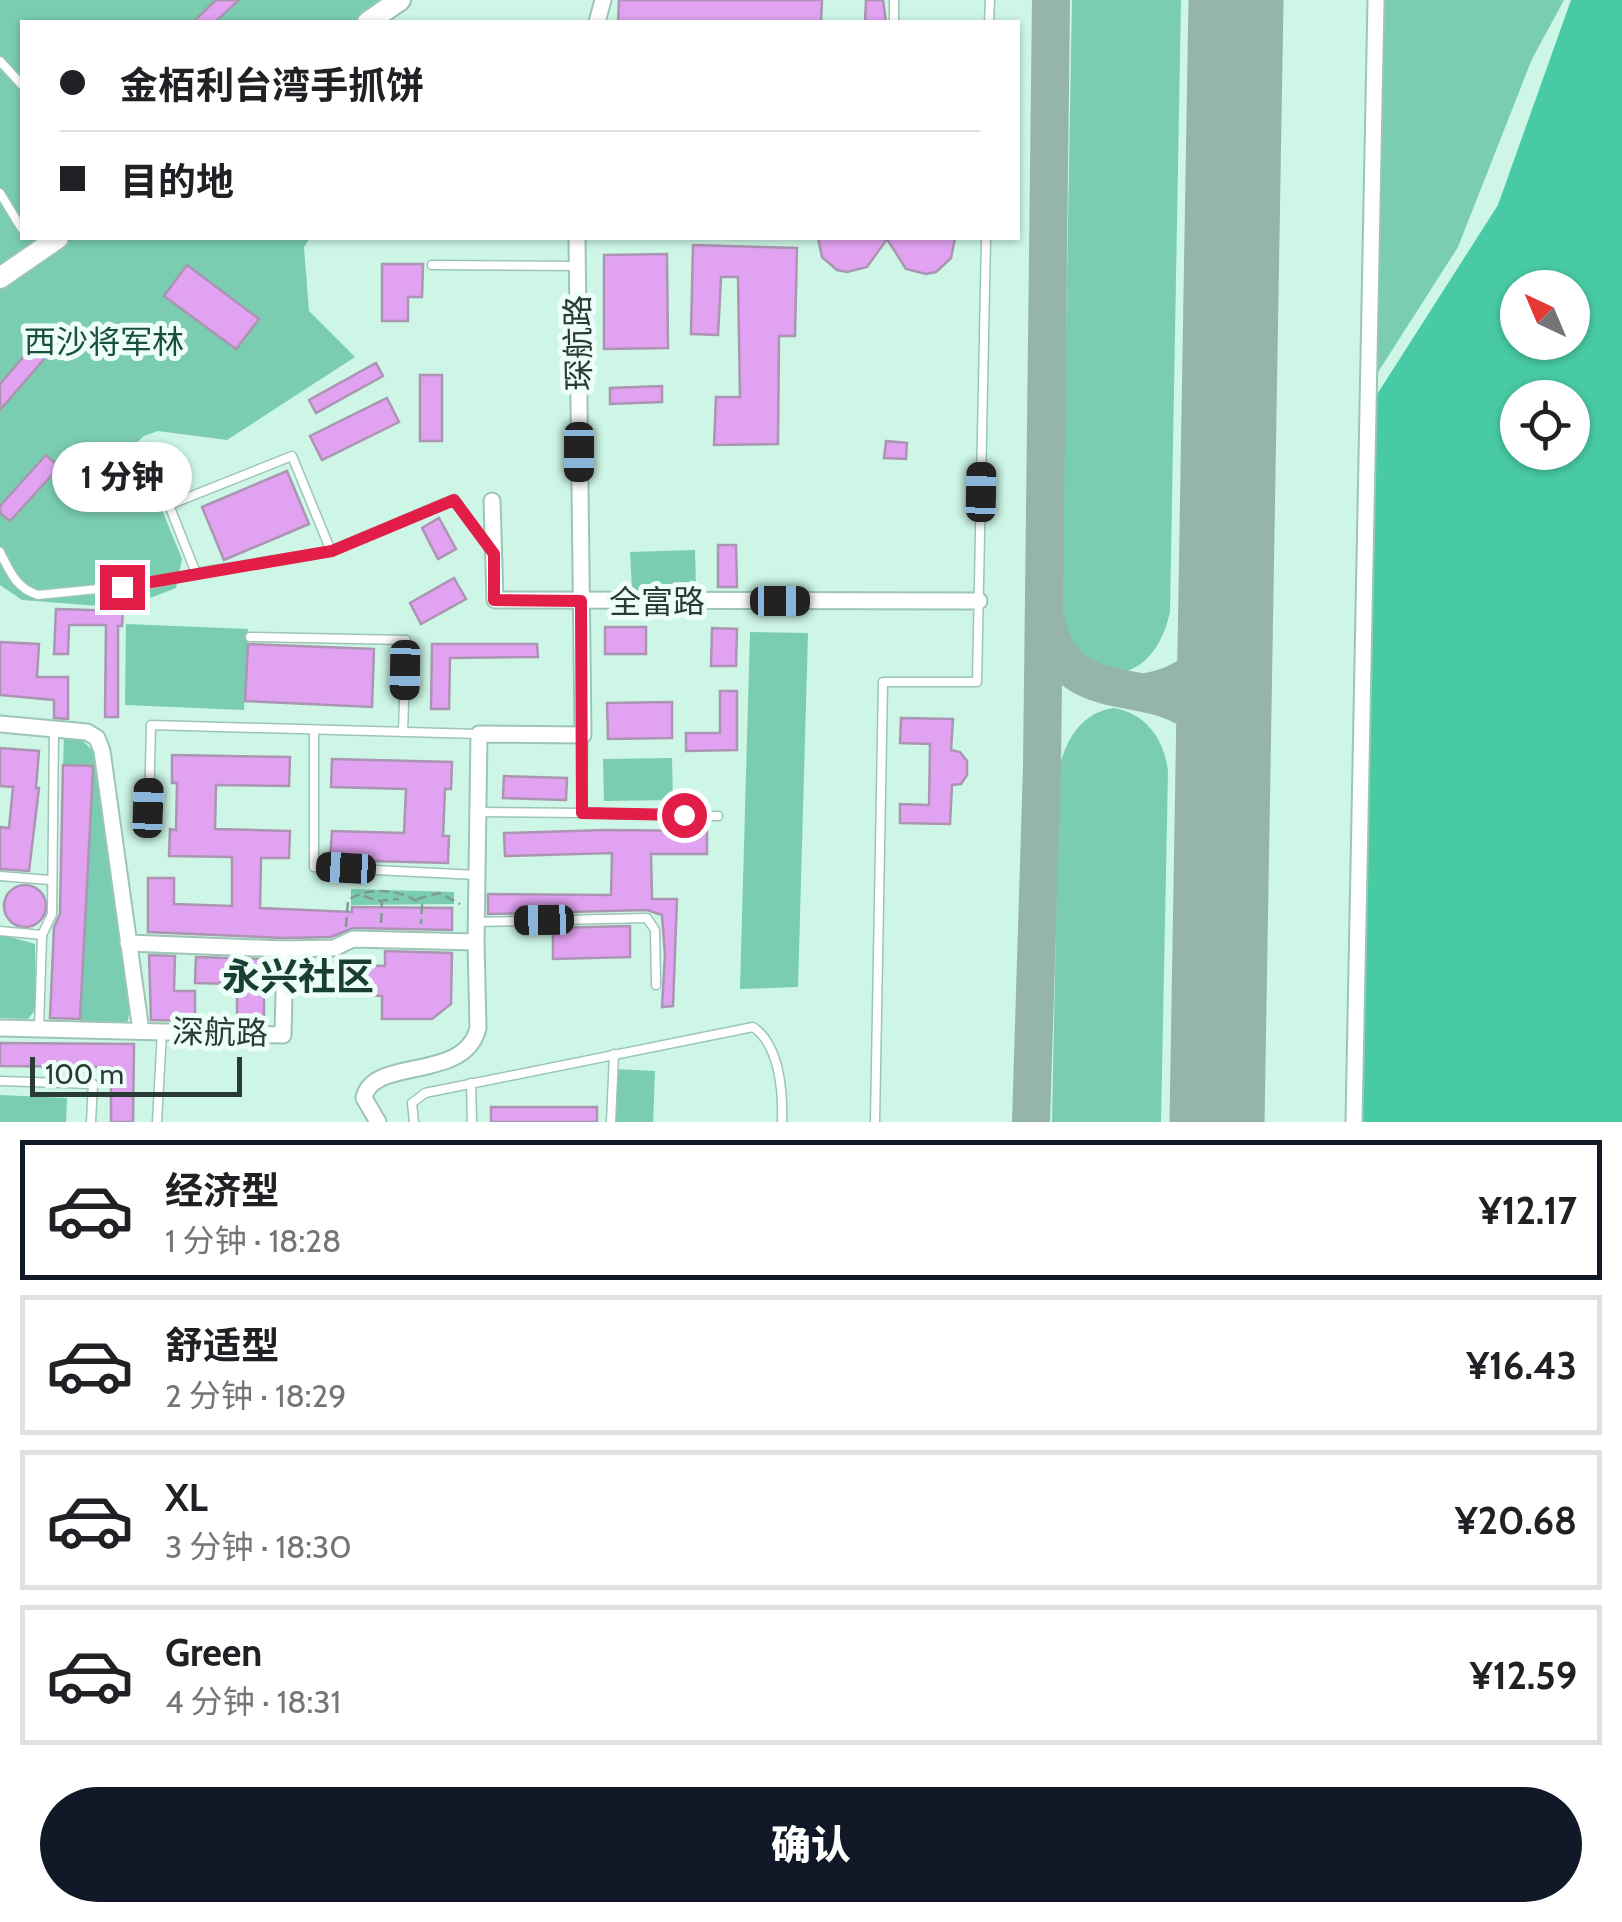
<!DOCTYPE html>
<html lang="zh">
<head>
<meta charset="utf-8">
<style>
  :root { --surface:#fff; --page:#f2f2f2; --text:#202124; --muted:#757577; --line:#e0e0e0; --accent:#111827 }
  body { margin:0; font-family:Cabin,"Noto Sans SC",sans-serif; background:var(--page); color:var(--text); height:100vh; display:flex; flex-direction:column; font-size:38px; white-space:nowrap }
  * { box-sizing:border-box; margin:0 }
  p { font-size:32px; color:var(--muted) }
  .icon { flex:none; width:55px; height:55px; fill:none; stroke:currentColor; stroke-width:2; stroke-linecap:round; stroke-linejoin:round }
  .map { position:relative; height:1122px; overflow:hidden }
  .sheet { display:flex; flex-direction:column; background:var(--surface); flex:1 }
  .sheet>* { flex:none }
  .top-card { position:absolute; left:20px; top:20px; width:1000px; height:220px; border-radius:0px; box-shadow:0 2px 8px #0004; display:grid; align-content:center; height:220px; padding:0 40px; background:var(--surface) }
  .needle { width:65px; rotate:316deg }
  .controls { position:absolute; left:1500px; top:270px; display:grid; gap:20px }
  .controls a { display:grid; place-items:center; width:90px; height:90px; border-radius:50%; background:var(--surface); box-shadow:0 2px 8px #0004; font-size:50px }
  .scale { position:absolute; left:30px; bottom:25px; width:212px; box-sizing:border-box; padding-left:10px; border:5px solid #2a3a34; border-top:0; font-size:28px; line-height:35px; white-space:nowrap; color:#2a3a34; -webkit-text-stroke:8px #edfdf7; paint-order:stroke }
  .end { position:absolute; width:45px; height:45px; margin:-22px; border:12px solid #e11d48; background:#fff; box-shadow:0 0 0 5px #fff }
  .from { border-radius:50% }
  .bubble { position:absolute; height:70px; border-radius:35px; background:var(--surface); box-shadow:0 2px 8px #0004; font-size:32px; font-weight:800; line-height:70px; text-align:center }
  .car { position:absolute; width:30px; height:60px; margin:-30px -15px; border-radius:12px; box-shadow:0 0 8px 2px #0007; background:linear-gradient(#222 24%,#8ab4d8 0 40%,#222 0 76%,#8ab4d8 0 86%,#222 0) }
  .top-card b { display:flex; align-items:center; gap:35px; height:95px; font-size:38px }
  .top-card b+b { border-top:2px solid var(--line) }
  .top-card i { width:25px; height:25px; background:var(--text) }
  ul { padding:18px 0 0; list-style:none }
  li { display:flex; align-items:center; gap:30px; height:140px; margin:0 20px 15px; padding:0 20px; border:5px solid var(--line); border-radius:0px }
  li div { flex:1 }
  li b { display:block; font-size:38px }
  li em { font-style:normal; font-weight:800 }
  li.selected { border-color:var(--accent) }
  li>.icon { width:90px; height:90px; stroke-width:1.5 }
  .cta { display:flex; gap:20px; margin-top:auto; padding:20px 40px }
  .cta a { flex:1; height:115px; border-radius:60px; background:var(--accent); color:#fff; font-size:40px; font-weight:800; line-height:115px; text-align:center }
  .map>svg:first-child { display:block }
</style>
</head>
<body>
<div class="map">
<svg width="1622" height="1122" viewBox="0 0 1622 1122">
  <rect width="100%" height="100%" fill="#cdf6e6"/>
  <g fill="#7acdb0">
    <path d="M0 0H386L354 22H22V238H310L304 247 309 311 355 357 227 440 158 431 144 436 121 457 128 512 158 500 182 559 176 588 124 608 22 600 0 585Z"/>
    <path d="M1072 0H1181L1170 612C1152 695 1073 692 1061 613Z"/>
    <path d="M1378 0H1564L1532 59 1458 247 1373 380Z"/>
    <path d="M695 550 696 588 632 591 630 552Z"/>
    <path d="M126 624 248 629 244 710 125 705Z"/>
    <path d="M750 632 808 633 798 987 740 989Z"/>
    <path d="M1114 708C1147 714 1164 740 1168 771L1161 1122H1052L1059 768C1067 738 1081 713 1114 708Z"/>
    <path d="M64 737 81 739 93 751 131 998 128 1021 122 1023 80 1021 93 767 63 765Z"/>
    <path d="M672 758 673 800 604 801 603 759Z"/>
    <path d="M351 889 454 892V904L351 905Z"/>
    <path d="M0 934 35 944 36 1009 28 1019 0 1018Z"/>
    <path d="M615 1069 655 1071 653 1122H613Z"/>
    <path d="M0 1095 67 1098 66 1122H0Z"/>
  </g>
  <path fill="#48cba4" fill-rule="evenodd" d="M1571 0H1622V1122H1361L1376 396 1498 205ZM1518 288H1572V342H1518ZM1518 398H1572V452H1518Z"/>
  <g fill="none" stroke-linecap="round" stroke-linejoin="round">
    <g stroke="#94b5a8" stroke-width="38">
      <path d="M1046 622C1071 733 1194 647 1223 764"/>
      <path d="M1146 692C1187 686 1214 662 1226 622"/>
      <path d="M1031 1122 1042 767 1051 0"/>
    </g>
    <path stroke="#94b5a8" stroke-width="95" d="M1217 1122 1236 0"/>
  </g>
  <g fill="#e0a2f1" stroke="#ab95b2" stroke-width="2.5">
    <path d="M216 0H239L215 22H193Z"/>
    <path d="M619 0H822L821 22H618Z"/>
    <path d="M866 0H883L886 22H865Z"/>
    <path d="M818 238H955L951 258 936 272 926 274 906 269 887 239 867 267 847 272 837 270 822 257Z"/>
    <path d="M693 245 797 248 795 336H779L778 444 714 445 716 397H740L738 277H721L718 335 691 334Z"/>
    <path d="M667 254 668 348 604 349V255Z"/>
    <path d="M382 264H423L422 297H408V321H382Z"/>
    <path d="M187 265 259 319 236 349 164 296Z"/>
    <path d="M38 340 51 351 0 410V384Z"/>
    <path d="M376 363 383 376 316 413 309 400Z"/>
    <rect x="420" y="375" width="22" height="66"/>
    <path d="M662 386V402L610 404V388Z"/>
    <path d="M387 398 399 422 322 460 310 436Z"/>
    <path d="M886 441 907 443 906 459 884 458Z"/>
    <path d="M170 448 179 478 153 486 143 457Z"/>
    <path d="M46 455 59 467 10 521 0 513V506Z"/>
    <path d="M287 471 309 524 224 560 202 507Z"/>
    <path d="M439 518 456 549 438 559 422 528Z"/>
    <path d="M718 545H736L737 587H718Z"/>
    <path d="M454 578 466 599 421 624 410 603Z"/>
    <path d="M56 609 123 611 122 626H118V717H105L106 625H69L68 654H54Z"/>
    <rect x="605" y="627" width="41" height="27"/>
    <path d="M712 628 737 629 736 666H711Z"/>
    <path d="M0 642 39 644 37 677H68V719L54 718V700L0 695Z"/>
    <path d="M248 644 374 649 372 707 245 701Z"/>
    <path d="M432 644H537L538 657 450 658 449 709H431Z"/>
    <path d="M720 691H737V750L686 751V733H720Z"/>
    <path d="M672 702V738L608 739 607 703Z"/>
    <path d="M901 718 953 719 951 750 960 752 967 761V775L961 784 952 785 950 824 900 823V804L929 805 930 744 900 743Z"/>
    <path d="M0 748 39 751 36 788H39L29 871 0 869V827L9 828 13 787 0 786Z"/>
    <path d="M172 755 290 757 289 786 216 785 215 829 290 831 289 858H261L260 908 352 912V907L452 908V930L353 928 331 937 285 938 148 932V878H174V904L232 906V857L169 856 170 829 176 830 177 783H172Z"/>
    <path d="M332 759 452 762 451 789H445L443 836H449L448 863 330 860 332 831 404 833 406 789 331 787Z"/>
    <path d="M63 765 93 766V769L80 1019 50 1018 54 927 60 914Z"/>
    <path d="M504 776 567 778 566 800 503 798Z"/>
    <path d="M606 830 707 831V854H651L652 899H677L673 1006 662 1007 665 955 662 915 647 910 488 914V894L611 895 612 853 505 856 504 833Z"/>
    <circle cx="25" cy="906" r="21"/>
    <path d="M630 926V957L553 959V928Z"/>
    <path d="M385 951 452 953 451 1004 432 1019H382V996L341 994 342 964 385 966Z"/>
    <path d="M149 955 175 956 174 991H195V1021L151 1020Z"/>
    <path d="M196 957 264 959V1023H237V984L195 983Z"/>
    <path d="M0 1043 134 1044 133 1122H111V1067L0 1066Z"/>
    <rect x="491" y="1107" width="106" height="15"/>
  </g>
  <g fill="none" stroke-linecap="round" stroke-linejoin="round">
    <g stroke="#9dc5b6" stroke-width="11">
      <g id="lane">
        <path d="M894 21V0"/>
        <path d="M989 22 990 0"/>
        <path d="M0 61 22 85"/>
        <path d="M0 193 22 229"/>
        <path d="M432 265 577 266"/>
        <path d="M0 552C10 572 16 588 38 595L157 583 196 573 331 551 454 499 491 550"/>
        <path d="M196 573 169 505 292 456 331 551"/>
        <path d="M250 637 406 640 403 732"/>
        <path d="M314 730V867L477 875"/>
        <path d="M149 808 151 725 479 734"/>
        <path d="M478 812 582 813 583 737"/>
        <path d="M582 813 718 816"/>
        <path d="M0 876 50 880"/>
        <path d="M476 922 647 918 655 930 656 985"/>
        <path d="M0 931 42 935 39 1029"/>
        <path d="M42 935 52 914 54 729"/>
        <path d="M0 1081 93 1084 91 1122"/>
        <path d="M471 1083 472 1122"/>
        <path d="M157 1122 162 1031"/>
        <path d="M414 1122 412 1103 425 1093 753 1027C780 1045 783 1093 782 1122"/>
        <path d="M611 1122 614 1054"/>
        <path d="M875 1122 883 682H977L986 238"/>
      </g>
    </g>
    <g stroke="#9dc5b6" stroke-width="19">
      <g id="street">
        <path d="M597 22 603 0"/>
        <path d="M492 501 495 600 979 601"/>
        <path d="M0 724 87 732 97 738 102 751 141 1031"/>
        <path d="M128 943 285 949"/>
        <path d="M0 1028 283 1035 285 949 334 948 353 939 476 942"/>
        <path d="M378 1122 364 1098C372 1056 465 1083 478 1028L476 942 479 734 583 735 577 238"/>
        <path d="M1354 1122 1376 0"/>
      </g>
    </g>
    <g stroke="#9dc5b6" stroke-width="24">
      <g id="secondary">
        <path d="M368 22 400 0"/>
        <path d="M0 278 58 238"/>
      </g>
    </g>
    <g stroke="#7e9b90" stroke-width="2.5" stroke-dasharray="10 5" stroke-linecap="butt">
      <path d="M364 896 378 901 399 899"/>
      <path d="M417 899 439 893 460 904"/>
      <path d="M381 923 382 902"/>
      <path d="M346 927 348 900C369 886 403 889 422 905L421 924"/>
    </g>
    <use href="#lane" stroke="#fff" stroke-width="8"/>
    <use href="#street" stroke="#fff" stroke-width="15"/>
    <use href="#secondary" stroke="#fff" stroke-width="20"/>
  </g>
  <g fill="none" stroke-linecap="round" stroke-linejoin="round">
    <path stroke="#e11d48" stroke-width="12" d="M122 587 332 551 454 500 494 554V600L581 601 582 813 684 815"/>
  </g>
  <g text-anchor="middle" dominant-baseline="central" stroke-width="10" stroke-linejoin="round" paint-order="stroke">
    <g font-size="32" fill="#194f3f" stroke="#edfdf7">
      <text x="104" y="341">西沙将军林</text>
    </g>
    <g font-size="32" fill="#2a3a34" stroke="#edfdf7">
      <text transform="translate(578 343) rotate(-91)">琛航路</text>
      <text x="657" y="601">全富路</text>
      <text transform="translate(220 1032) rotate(1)">深航路</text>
    </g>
    <g font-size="38" font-weight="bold" fill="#193e32" stroke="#edfdf7">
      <text x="298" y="976">永兴社区</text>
    </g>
  </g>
</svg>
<div class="controls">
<a><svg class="needle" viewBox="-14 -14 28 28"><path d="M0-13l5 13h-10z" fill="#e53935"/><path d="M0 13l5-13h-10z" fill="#757577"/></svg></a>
<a><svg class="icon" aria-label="locate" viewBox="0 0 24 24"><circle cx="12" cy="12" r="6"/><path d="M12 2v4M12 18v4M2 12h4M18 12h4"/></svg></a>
</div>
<div class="scale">100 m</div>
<i class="end from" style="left:684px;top:815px"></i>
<i class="end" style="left:122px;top:587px"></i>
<div class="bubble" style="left:52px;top:442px;width:140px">1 分钟</div>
<i class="car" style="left:579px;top:452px;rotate:180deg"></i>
<i class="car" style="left:981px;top:492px;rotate:1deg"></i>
<i class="car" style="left:780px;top:601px;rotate:90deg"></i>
<i class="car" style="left:405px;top:670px;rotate:181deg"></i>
<i class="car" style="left:148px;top:808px;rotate:2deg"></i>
<i class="car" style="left:346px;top:868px;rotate:273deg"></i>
<i class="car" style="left:544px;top:920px;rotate:269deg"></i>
<div class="top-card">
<b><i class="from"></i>金栢利台湾手抓饼</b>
<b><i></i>目的地</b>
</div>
</div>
<section class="sheet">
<ul>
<li class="selected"><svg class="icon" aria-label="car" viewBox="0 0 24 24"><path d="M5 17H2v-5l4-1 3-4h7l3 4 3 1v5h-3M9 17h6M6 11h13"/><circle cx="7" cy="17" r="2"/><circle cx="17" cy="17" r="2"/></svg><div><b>经济型</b><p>1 分钟 · 18:28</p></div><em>¥12.17</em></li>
<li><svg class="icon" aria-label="car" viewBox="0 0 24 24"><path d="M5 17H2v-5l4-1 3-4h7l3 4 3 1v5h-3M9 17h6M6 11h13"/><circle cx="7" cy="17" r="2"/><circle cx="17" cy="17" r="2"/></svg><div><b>舒适型</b><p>2 分钟 · 18:29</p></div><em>¥16.43</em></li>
<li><svg class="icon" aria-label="car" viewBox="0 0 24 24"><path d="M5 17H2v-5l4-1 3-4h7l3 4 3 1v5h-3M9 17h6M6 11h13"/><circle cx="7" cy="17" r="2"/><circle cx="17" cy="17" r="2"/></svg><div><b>XL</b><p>3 分钟 · 18:30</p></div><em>¥20.68</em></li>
<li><svg class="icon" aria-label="car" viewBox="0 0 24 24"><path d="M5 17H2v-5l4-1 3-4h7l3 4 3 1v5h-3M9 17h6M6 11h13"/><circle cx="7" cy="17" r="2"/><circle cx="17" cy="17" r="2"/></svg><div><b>Green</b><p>4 分钟 · 18:31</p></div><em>¥12.59</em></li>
</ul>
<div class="cta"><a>确认</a></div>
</section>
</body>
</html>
